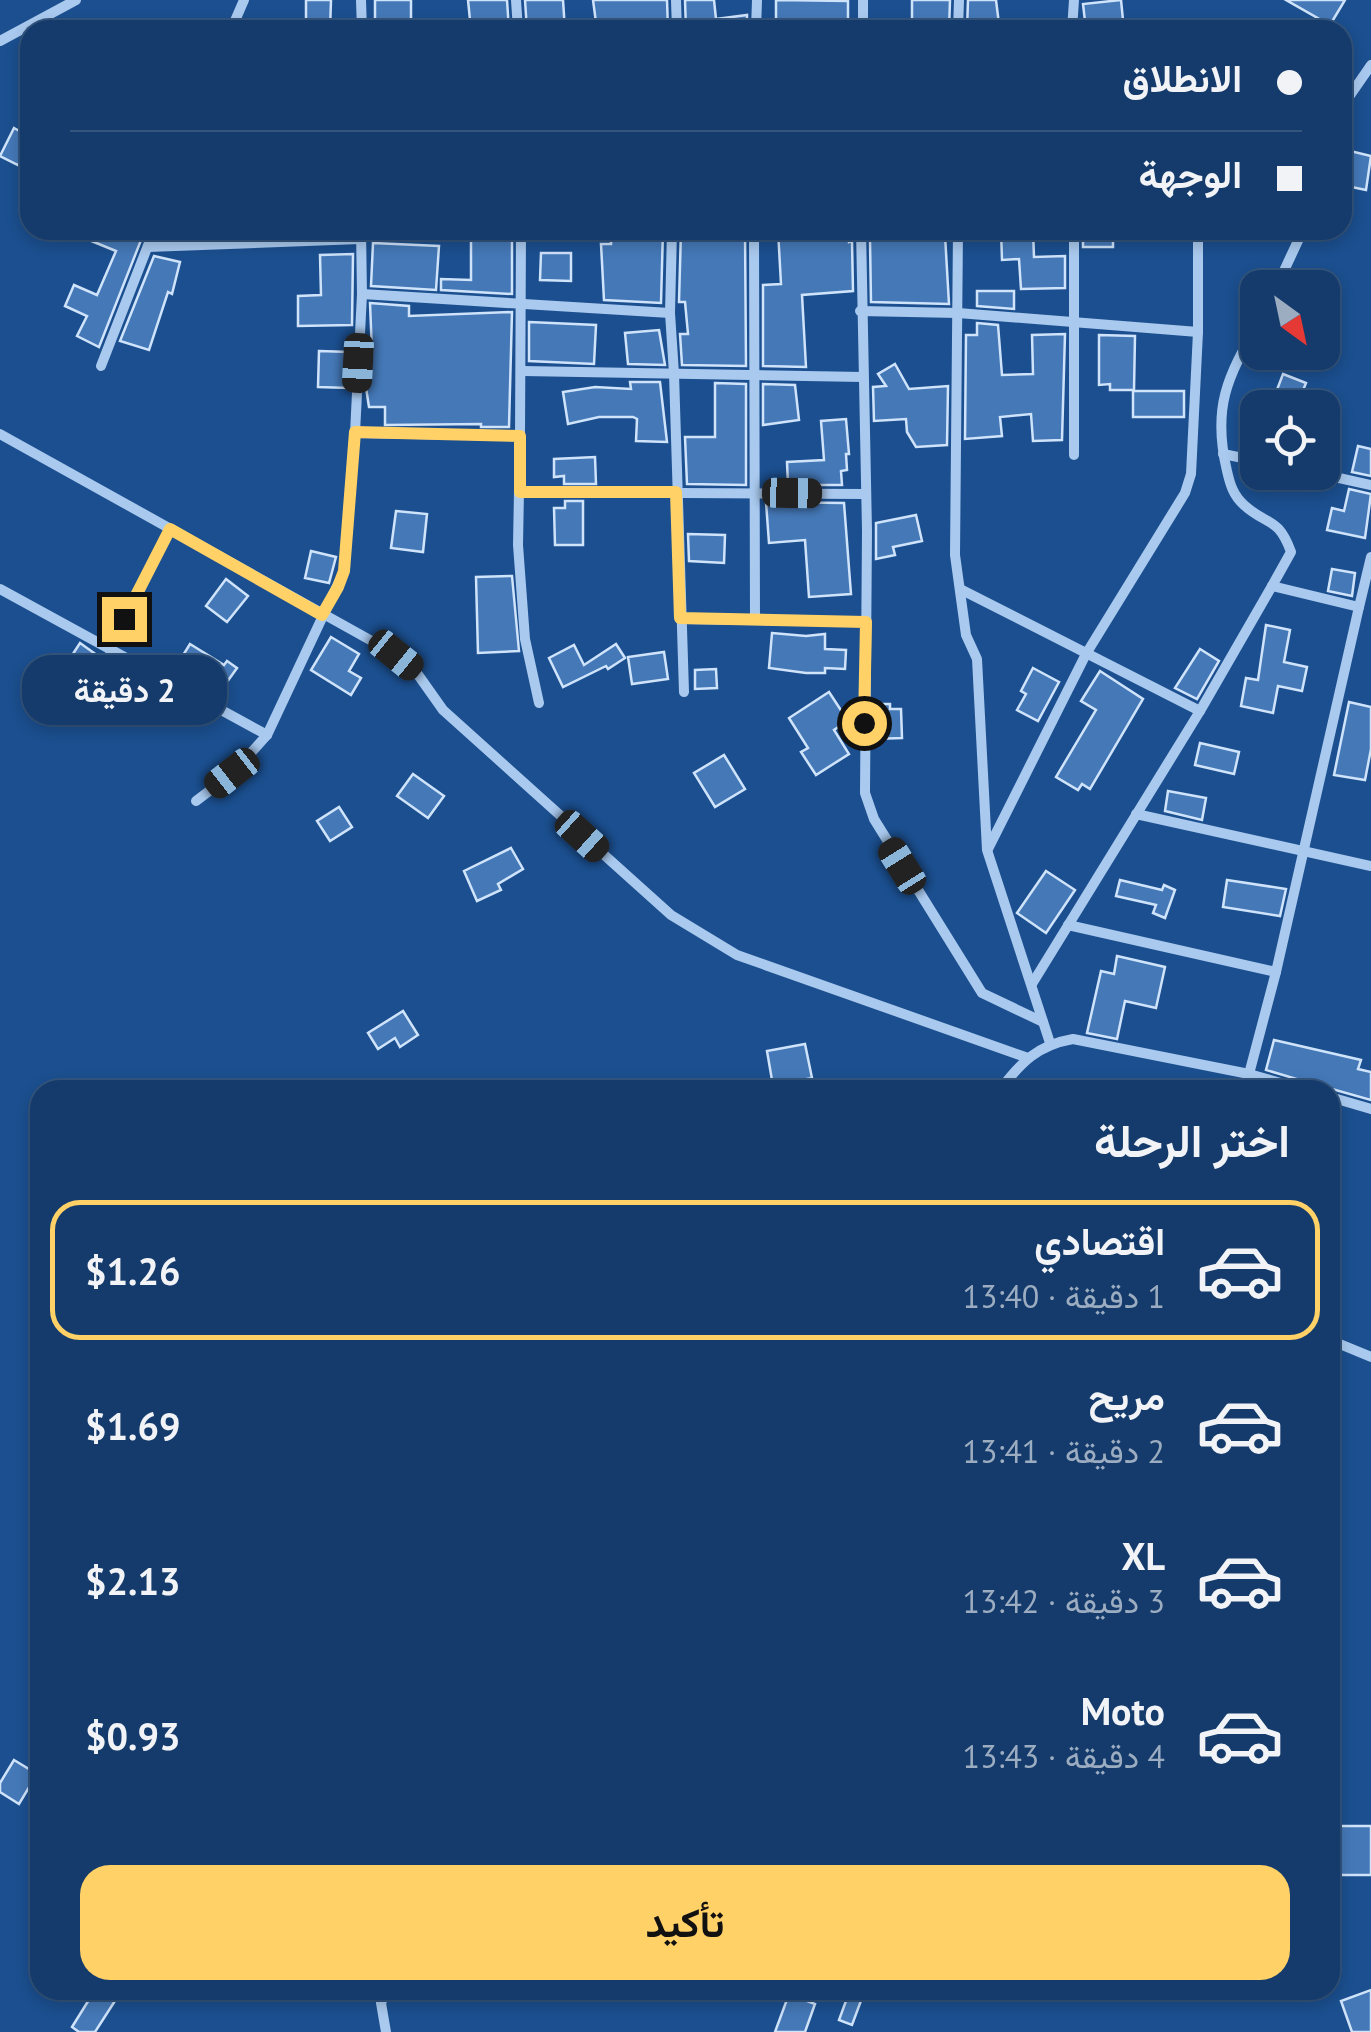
<!DOCTYPE html>
<html lang="ar">
<head>
<meta charset="utf-8">
<style>
  :root { --surface:#143b6b; --page:#1d4271; --text:#f1f3f6; --muted:#9dadc1; --line:#33557e; --accent:#ffd166 }
  body { margin:0; font-family:"PT Sans",Vazirmatn,sans-serif; background:var(--page); color:var(--text); direction:rtl; height:100vh; display:flex; flex-direction:column; font-size:38px; white-space:nowrap }
  * { box-sizing:border-box; margin:0 }
  p { font-size:32px; color:var(--muted) }
  .icon { flex:none; width:55px; height:55px; fill:none; stroke:currentColor; stroke-width:2; stroke-linecap:round; stroke-linejoin:round }
  .map { position:relative; flex:1; overflow:hidden; direction:ltr }
  .side { position:absolute; left:30px; top:1080px; width:1310px; height:920px; display:flex; flex-direction:column; background:var(--surface); border-radius:30px; box-shadow:0 5px 15px #0003,0 0 0 2px var(--line); direction:rtl }
  .side>* { flex:none }
  .guide { position:absolute; left:20px; top:20px; width:1332px; height:220px; border-radius:30px; box-shadow:0 5px 15px #0003,0 0 0 2px var(--line); direction:rtl; display:grid; align-content:center; height:220px; padding:0 50px; background:var(--surface) }
  .needle { width:65px; rotate:147deg }
  .buttons { position:absolute; left:1240px; top:270px; display:grid; gap:20px }
  .buttons a { display:grid; place-items:center; width:100px; height:100px; border-radius:20px; background:var(--surface); box-shadow:0 5px 15px #0003,0 0 0 2px var(--line); font-size:50px }
  .end { position:absolute; width:45px; height:45px; margin:-22px; border:12px solid #ffd166; background:#111; box-shadow:0 0 0 5px #111 }
  .from { border-radius:50% }
  .bubble { position:absolute; height:70px; border-radius:30px; background:var(--surface); box-shadow:0 5px 15px #0003,0 0 0 2px var(--line); font-size:32px; font-weight:700; line-height:70px; text-align:center; direction:rtl }
  .car { position:absolute; width:30px; height:60px; margin:-30px -15px; border-radius:12px; box-shadow:0 0 8px 2px #0007; background:linear-gradient(#222 24%,#8ab4d8 0 40%,#222 0 76%,#8ab4d8 0 86%,#222 0) }
  .guide b { display:flex; align-items:center; gap:35px; height:95px; font-size:38px }
  .guide b+b { border-top:2px solid var(--line) }
  .guide i { width:25px; height:25px; background:var(--text) }
  ul { padding:0; list-style:none }
  li { display:flex; align-items:center; gap:30px; height:140px; margin:0 20px 15px; padding:0 30px; border:5px solid transparent; border-radius:30px }
  li div { flex:1 }
  li b { display:block; font-size:38px }
  li em { font-style:normal; font-weight:700 }
  li.on { border-color:var(--accent) }
  li>.icon { width:90px; height:90px; stroke-width:1.5 }
  h2 { padding:0 50px; font-size:45px; line-height:120px }
  .action { display:flex; gap:20px; margin-top:auto; padding:20px 50px }
  .action a { flex:1; height:115px; border-radius:30px; background:var(--accent); color:#111; font-size:40px; font-weight:700; line-height:115px; text-align:center }
  .map>svg:first-child { display:block }
</style>
</head>
<body>
<div class="map">
<svg width="1371" height="2032" viewBox="0 0 1371 2032">
  <rect width="100%" height="100%" fill="#1b4f8f"/>
  <g fill="#4478b7" stroke="#cfe3fa" stroke-width="2.5">
    <path d="M306 0H331L330 30H306Z"/>
    <rect x="375" y="0" width="36" height="30"/>
    <path d="M468 0H507L509 30H471Z"/>
    <path d="M525 0H563L565 30H527Z"/>
    <path d="M593 0H667L668 30H597Z"/>
    <path d="M685 0H714L716 19 747 15V30H686Z"/>
    <path d="M776 0 848 1V30H776Z"/>
    <path d="M912 0H950L949 30H912Z"/>
    <path d="M968 0H996L999 24 981 26 982 30H967Z"/>
    <path d="M1121 0 1124 30H1086L1083 4Z"/>
    <path d="M1286 0H1345L1330 25Z"/>
    <path d="M14 128 30 137V160L23 156 18 165 0 156Z"/>
    <path d="M1342 149 1371 156 1366 190 1342 185Z"/>
    <path d="M93 230H145L99 347 77 336 87 316 65 306 74 285 97 295 116 251 89 240Z"/>
    <path d="M611 230H663L661 303 604 300 601 244H611Z"/>
    <path d="M681 230H745L746 366 682 365 680 334H688L685 302H679Z"/>
    <path d="M778 230H848L849 242 852 241 853 291 802 295 806 367 763 366V285L781 284Z"/>
    <path d="M1001 230H1033L1034 257 1065 256V288L1021 289 1019 259 1002 260Z"/>
    <rect x="1083" y="230" width="30" height="17"/>
    <path d="M945 235 949 304 871 302 870 240Z"/>
    <path d="M471 240H512V294L441 290V279L471 280Z"/>
    <path d="M373 243 439 246 436 290 371 286Z"/>
    <path d="M541 253H571V281L540 280Z"/>
    <path d="M353 254 352 325 298 326V296L321 295 320 255Z"/>
    <path d="M154 256 180 262 172 294 168 292 149 350 120 341Z"/>
    <path d="M977 291H1014V309L977 306Z"/>
    <path d="M370 303 409 306V316L512 312 509 427H481V424L385 425V407H369L366 388 368 352H372Z"/>
    <path d="M529 322 596 325 594 364 529 361Z"/>
    <path d="M977 323 998 325 1002 375 1033 374 1032 335 1065 334 1062 440 1033 441 1031 414 1000 417 1002 436 965 439 966 335H977Z"/>
    <path d="M659 330 665 365 628 364 625 333Z"/>
    <path d="M1099 335 1135 336 1134 390H1110V384L1099 385Z"/>
    <path d="M319 351 350 352 349 388 318 387Z"/>
    <path d="M895 364 909 389 948 386 947 445 916 447 907 432 906 419 874 421 873 387 886 386 878 374Z"/>
    <path d="M1283 374 1306 383 1296 408H1270Z"/>
    <path d="M630 382H660L667 442 636 441 637 419 633 417H599L568 424 563 392 595 387 631 389Z"/>
    <path d="M715 383 746 384V485L687 484 685 437H715Z"/>
    <path d="M763 384 795 385 799 420 763 425Z"/>
    <rect x="1133" y="391" width="51" height="26"/>
    <path d="M846 419 849 454H846L847 470 841 471 842 485H780H788L787 462 824 460 821 421Z"/>
    <path d="M1358 446 1371 449V476L1352 472Z"/>
    <path d="M595 457 596 484H564V476L554 477V459Z"/>
    <path d="M1349 489 1371 494 1365 538 1327 530 1332 508 1344 511Z"/>
    <path d="M565 501H583V545H555L554 508H565Z"/>
    <path d="M766 502 844 503 851 594 809 597 805 540 769 543Z"/>
    <path d="M396 511 427 514 423 552 391 548Z"/>
    <path d="M916 515 922 541 893 547 895 555 876 559V523Z"/>
    <path d="M688 534 725 535 724 563 689 561Z"/>
    <path d="M311 551 336 557 329 583 305 578Z"/>
    <path d="M1332 569 1355 573 1352 596 1328 591Z"/>
    <path d="M512 576 519 651 478 653 476 577Z"/>
    <path d="M226 579 248 596 227 622 206 606Z"/>
    <path d="M1266 625 1290 630 1284 662 1307 667 1302 691 1278 686 1273 713 1241 706 1246 678 1258 680Z"/>
    <path d="M772 633 806 636 825 634V649L846 650 845 669 825 668V673H806L769 668Z"/>
    <path d="M331 637 359 654 349 671 361 678 351 695 311 670Z"/>
    <path d="M80 643 122 673 101 705 58 677Z"/>
    <path d="M190 644 224 665 227 661 237 668 217 696 191 676 188 682 172 673Z"/>
    <path d="M616 644 625 658 608 669 606 666 563 687 549 658 574 645 584 665Z"/>
    <path d="M1200 649 1219 661 1197 699 1175 688Z"/>
    <path d="M664 652 668 679 632 684 628 657Z"/>
    <path d="M1033 668 1059 682 1038 721 1017 710 1026 694 1021 691Z"/>
    <path d="M716 669 717 688 695 689V670Z"/>
    <path d="M1100 671 1143 699 1090 789 1082 784 1078 790 1056 777 1096 710 1081 701Z"/>
    <path d="M829 692 848 721 834 730 849 754 816 775 801 752 808 748 789 718Z"/>
    <path d="M1349 702 1371 707V749L1365 780 1334 775Z"/>
    <path d="M874 704H890V709H901L902 738 874 739Z"/>
    <path d="M1200 743 1239 752 1234 774 1195 765Z"/>
    <path d="M724 755 745 789 715 807 694 773Z"/>
    <path d="M413 774 444 796 428 818 397 796Z"/>
    <path d="M1168 791 1206 798 1202 820 1165 811Z"/>
    <path d="M339 807 352 827 330 841 317 821Z"/>
    <path d="M511 848 523 869 498 884 501 890 477 901 464 871Z"/>
    <path d="M1046 871 1075 890 1046 933 1017 913Z"/>
    <path d="M1120 880 1162 890 1164 885 1175 890 1165 918 1153 913 1156 905 1116 896Z"/>
    <path d="M1227 880 1286 889 1280 916 1223 907Z"/>
    <path d="M1117 956 1165 967 1156 1008 1125 1001 1117 1039 1087 1033 1101 971 1114 974Z"/>
    <path d="M403 1011 418 1035 400 1047 395 1038 378 1049 368 1033Z"/>
    <path d="M1274 1040 1361 1060 1358 1069 1371 1072V1100L1332 1089 1314 1088 1307 1082 1266 1070Z"/>
    <path d="M805 1044 812 1078 773 1086 767 1051Z"/>
    <path d="M14 1760 37 1774 19 1804 0 1792V1783Z"/>
    <rect x="1330" y="1826" width="41" height="49"/>
    <path d="M95 1990H122L95 2032H79L72 2027Z"/>
    <path d="M821 1990H865L852 2025 839 2020 846 2001Z"/>
    <path d="M1371 1990V2032H1352L1341 2001Z"/>
    <path d="M789 1994 815 2004 805 2032H775Z"/>
  </g>
  <g fill="none" stroke-linecap="round" stroke-linejoin="round">
    <g stroke="#a9c9ee" stroke-width="10">
      <path d="M361 0 362 30"/>
      <path d="M516 0 518 30"/>
      <path d="M676 0 677 30"/>
      <path d="M231 30 244 0"/>
      <path d="M756 30 757 0"/>
      <path d="M863 30V0"/>
      <path d="M958 30 959 0"/>
      <path d="M1072 30 1074 0"/>
      <path d="M0 41 76 0"/>
      <path d="M1342 107 1371 65"/>
      <path d="M672 230 670 313 674 374 684 692"/>
      <path d="M754 230 755 620"/>
      <path d="M861 230 867 531 865 793 874 819 982 993 1043 1022"/>
      <path d="M958 230 955 555 966 635 977 659 987 850 1050 1043"/>
      <path d="M148 247 360 239"/>
      <path d="M1276 288 1303 230"/>
      <path d="M362 294 670 313"/>
      <path d="M860 311 958 313 1198 332"/>
      <path d="M101 366 154 230"/>
      <path d="M523 371 863 377"/>
      <path d="M355 433 520 436 521 230"/>
      <path d="M0 434 397 655 414 669 443 710 671 915 737 955 1028 1058"/>
      <path d="M520 436 518 545 525 639 539 703"/>
      <path d="M1223 454 1258 461"/>
      <path d="M1074 455V230"/>
      <path d="M1312 472 1371 485"/>
      <path d="M519 492 865 494"/>
      <path d="M0 589 267 735"/>
      <path d="M960 589 1200 711"/>
      <path d="M1359 607 1371 557"/>
      <path d="M680 619 866 622"/>
      <path d="M109 649 170 529"/>
      <path d="M196 801 233 773 267 735 344 571 355 433 362 294 361 230"/>
      <path d="M1136 814 1371 866"/>
      <path d="M988 849 1086 654 1185 493 1191 474 1198 332V230"/>
      <path d="M1068 925 1276 972"/>
      <path d="M1032 984 1200 711 1272 586"/>
      <path d="M1249 1074 1276 972 1359 607 1272 586 1291 552C1278 516 1267 526 1244 505 1233 495 1230 484 1227 471 1212 408 1227 377 1258 324"/>
      <path d="M1000 1090C1021 1062 1038 1045 1073 1039L1249 1074 1305 1090"/>
      <path d="M1330 1097 1371 1109"/>
      <path d="M1330 1340 1371 1357"/>
      <path d="M386 2032 381 2003 387 1990"/>
    </g>
  </g>
  <g fill="none" stroke-linecap="round" stroke-linejoin="round">
    <path stroke="#ffd166" stroke-width="12" d="M124 619 170 529 322 615 338 587 344 571 355 432 520 436V492H676L680 618 866 622 864 723"/>
  </g>
</svg>
<div class="buttons">
<a><svg class="needle" viewBox="-14 -14 28 28"><path d="M0-13l5 13h-10z" fill="#e53935"/><path d="M0 13l5-13h-10z" fill="#9dadc1"/></svg></a>
<a><svg class="icon" aria-label="locate" viewBox="0 0 24 24"><circle cx="12" cy="12" r="6"/><path d="M12 2v4M12 18v4M2 12h4M18 12h4"/></svg></a>
</div>
<i class="end from" style="left:864px;top:723px"></i>
<i class="end" style="left:124px;top:619px"></i>
<div class="bubble" style="left:22px;top:655px;width:205px">2 دقيقة</div>
<i class="car" style="left:358px;top:363px;rotate:183deg"></i>
<i class="car" style="left:792px;top:493px;rotate:91deg"></i>
<i class="car" style="left:396px;top:655px;rotate:129deg"></i>
<i class="car" style="left:232px;top:773px;rotate:232deg"></i>
<i class="car" style="left:582px;top:836px;rotate:132deg"></i>
<i class="car" style="left:902px;top:866px;rotate:328deg"></i>
<div class="guide">
<b><i class="from"></i>الانطلاق</b>
<b><i></i>الوجهة</b>
</div>
<section class="side">
<h2>اختر الرحلة</h2>
<ul>
<li class="on"><svg class="icon" aria-label="car" viewBox="0 0 24 24"><path d="M5 17H2v-5l4-1 3-4h7l3 4 3 1v5h-3M9 17h6M6 11h13"/><circle cx="7" cy="17" r="2"/><circle cx="17" cy="17" r="2"/></svg><div><b>اقتصادي</b><p>1 دقيقة · 13:40</p></div><em>$1.26</em></li>
<li><svg class="icon" aria-label="car" viewBox="0 0 24 24"><path d="M5 17H2v-5l4-1 3-4h7l3 4 3 1v5h-3M9 17h6M6 11h13"/><circle cx="7" cy="17" r="2"/><circle cx="17" cy="17" r="2"/></svg><div><b>مريح</b><p>2 دقيقة · 13:41</p></div><em>$1.69</em></li>
<li><svg class="icon" aria-label="car" viewBox="0 0 24 24"><path d="M5 17H2v-5l4-1 3-4h7l3 4 3 1v5h-3M9 17h6M6 11h13"/><circle cx="7" cy="17" r="2"/><circle cx="17" cy="17" r="2"/></svg><div><b>XL</b><p>3 دقيقة · 13:42</p></div><em>$2.13</em></li>
<li><svg class="icon" aria-label="car" viewBox="0 0 24 24"><path d="M5 17H2v-5l4-1 3-4h7l3 4 3 1v5h-3M9 17h6M6 11h13"/><circle cx="7" cy="17" r="2"/><circle cx="17" cy="17" r="2"/></svg><div><b>Moto</b><p>4 دقيقة · 13:43</p></div><em>$0.93</em></li>
</ul>
<div class="action"><a>تأكيد</a></div>
</section>
</div>
</body>
</html>
